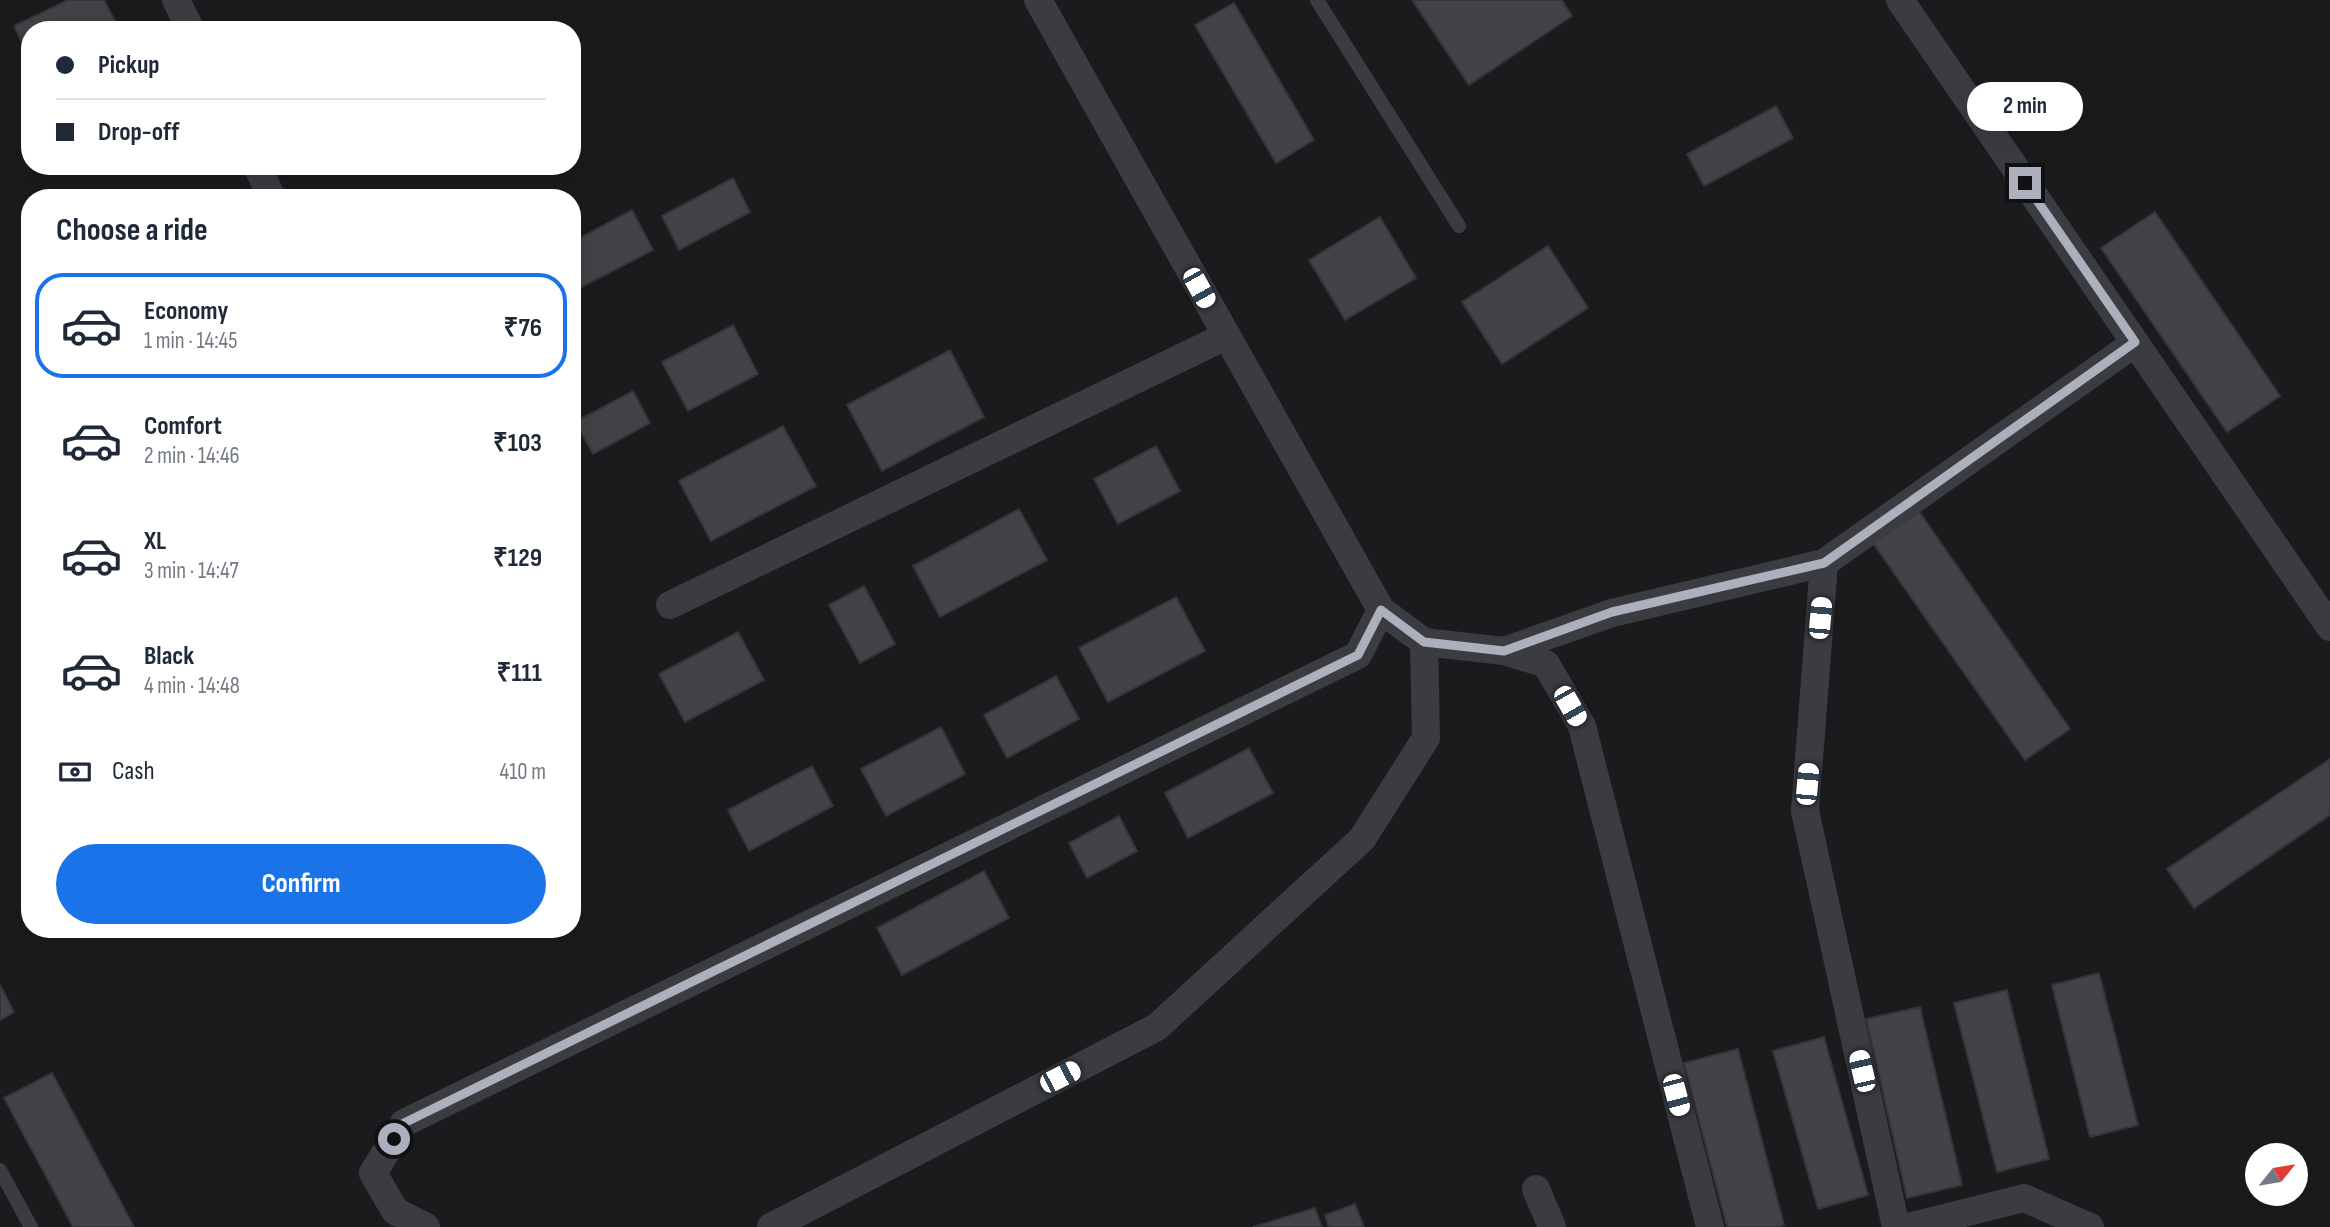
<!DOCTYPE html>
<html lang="en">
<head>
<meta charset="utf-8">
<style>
  :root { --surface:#fff; --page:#f2f2f3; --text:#1f2937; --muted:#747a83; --line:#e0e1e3; --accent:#1a73e8 }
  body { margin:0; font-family:"Sofia Sans Condensed",sans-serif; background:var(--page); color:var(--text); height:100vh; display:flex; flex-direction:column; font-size:26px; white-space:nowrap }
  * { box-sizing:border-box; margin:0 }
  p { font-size:23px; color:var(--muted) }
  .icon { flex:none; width:38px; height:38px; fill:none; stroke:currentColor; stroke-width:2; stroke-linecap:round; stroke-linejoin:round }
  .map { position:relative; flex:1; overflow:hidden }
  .side { position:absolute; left:21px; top:189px; width:560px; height:749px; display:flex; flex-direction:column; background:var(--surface); border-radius:28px; box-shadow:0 7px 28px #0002 }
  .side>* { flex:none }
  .top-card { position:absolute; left:21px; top:21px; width:560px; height:154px; border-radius:28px; box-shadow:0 7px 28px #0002; display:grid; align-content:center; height:154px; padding:0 35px; background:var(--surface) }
  .needle { width:46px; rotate:60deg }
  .controls { position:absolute; left:2245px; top:1143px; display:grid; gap:14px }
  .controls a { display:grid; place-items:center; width:63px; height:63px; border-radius:50%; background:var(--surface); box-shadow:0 7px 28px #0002; font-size:35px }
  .end { position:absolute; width:32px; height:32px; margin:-16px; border:9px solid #acb0bd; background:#111; box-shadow:0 0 0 4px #111 }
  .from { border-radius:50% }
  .bubble { position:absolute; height:49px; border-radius:24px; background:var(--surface); box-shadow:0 7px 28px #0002; font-size:23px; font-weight:700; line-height:49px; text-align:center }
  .car { position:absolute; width:21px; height:42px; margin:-21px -10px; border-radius:9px; box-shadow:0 0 5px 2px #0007; background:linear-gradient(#fff 24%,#345 0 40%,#fff 0 76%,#345 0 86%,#fff 0) }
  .top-card b { display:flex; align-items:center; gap:24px; height:66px; font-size:26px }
  .top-card b+b { border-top:2px solid var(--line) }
  .top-card i { width:18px; height:18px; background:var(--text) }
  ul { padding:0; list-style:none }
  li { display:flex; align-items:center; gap:21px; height:105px; margin:0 14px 10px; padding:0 21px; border:4px solid transparent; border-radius:28px }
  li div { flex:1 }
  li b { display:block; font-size:26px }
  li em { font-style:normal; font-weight:700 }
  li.selected { border-color:var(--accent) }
  li>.icon { width:63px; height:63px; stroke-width:1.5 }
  h2 { padding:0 35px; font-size:32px; line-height:84px }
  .pay { display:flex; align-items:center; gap:18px; height:77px; padding:0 35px; font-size:26px }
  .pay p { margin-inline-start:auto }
  .button { display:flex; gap:14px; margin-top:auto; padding:14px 35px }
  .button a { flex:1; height:80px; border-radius:42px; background:var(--accent); color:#fff; font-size:28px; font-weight:700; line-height:80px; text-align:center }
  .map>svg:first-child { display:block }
</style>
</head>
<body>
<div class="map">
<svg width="2330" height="1227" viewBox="0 0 2330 1227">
  <rect width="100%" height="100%" fill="#1b1a1d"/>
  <g fill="#424247" stroke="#353439" stroke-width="2">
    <path d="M68 0H104L115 21 98 30H30V59L14 26Z"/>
    <path d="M1412 0H1562L1572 16 1469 85Z"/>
    <path d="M1234 3 1314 140 1276 163 1195 25Z"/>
    <path d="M1776 106 1793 138 1704 186 1687 154Z"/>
    <path d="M733 178 750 212 679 250 662 216Z"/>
    <path d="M632 210 653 250 572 292V242Z"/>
    <path d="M2155 212 2280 396 2227 432 2101 248Z"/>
    <path d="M1380 217 1416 278 1345 320 1309 260Z"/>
    <path d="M1548 246 1588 308 1502 364 1462 302Z"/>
    <path d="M733 325 758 374 688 411 662 362Z"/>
    <path d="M950 350 984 417 882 471 847 405Z"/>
    <path d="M633 391 650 423 593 454 575 422Z"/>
    <path d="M783 426 816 486 711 541 679 481Z"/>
    <path d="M1156 446 1180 491 1118 524 1094 479Z"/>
    <path d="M1914 504 2070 729 2025 760 1868 536Z"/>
    <path d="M1019 509 1047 560 940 617 913 566Z"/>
    <path d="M864 586 895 644 860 663 829 605Z"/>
    <path d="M1176 597 1205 651 1108 702 1079 648Z"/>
    <path d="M738 632 764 680 685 722 659 674Z"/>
    <path d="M1056 676 1079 719 1007 758 984 715Z"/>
    <path d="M941 727 965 774 886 816 861 769Z"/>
    <path d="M1249 748 1273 793 1188 838 1165 793Z"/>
    <path d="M2330 759V815L2194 908 2167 869Z"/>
    <path d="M812 766 833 806 749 851 728 810Z"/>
    <path d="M1119 816 1137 851 1087 878 1069 843Z"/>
    <path d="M984 871 1009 918 902 975 877 928Z"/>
    <path d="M2099 973 2138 1125 2090 1137 2052 985Z"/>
    <path d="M0 985 14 1012 0 1020Z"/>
    <path d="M2007 990 2049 1159 1997 1172 1954 1003Z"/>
    <path d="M1920 1007 1962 1185 1907 1198 1866 1019Z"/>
    <path d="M1824 1037 1868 1195 1818 1209 1773 1051Z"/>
    <path d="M1738 1049 1784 1225 1775 1227H1727L1684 1063Z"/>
    <path d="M52 1073 134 1227H73L4 1098Z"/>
    <path d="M1355 1204 1364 1227H1329L1325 1215Z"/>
    <path d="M1315 1208 1322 1227H1253Z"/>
  </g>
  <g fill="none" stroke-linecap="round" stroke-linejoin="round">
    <g stroke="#3b3c42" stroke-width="14">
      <path d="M1317 0 1459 226"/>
      <path d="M0 1170 31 1227"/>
    </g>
    <g stroke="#3b3c42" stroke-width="28">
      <path d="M176 0 191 30"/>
      <path d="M1038 0 1381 610 1424 642 1504 651 1546 664 1582 726 1710 1227"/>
      <path d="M1900 0 2330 627"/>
      <path d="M257 166 272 198"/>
      <path d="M1824 563 1805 811 1896 1227"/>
      <path d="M670 605 1226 336"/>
      <path d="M1504 651 1612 613 1824 563 2135 343"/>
      <path d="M1536 1189 1552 1227"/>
      <path d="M426 1227 395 1211 373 1173 404 1123 1358 655 1381 610"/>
      <path d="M771 1227 1157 1027 1362 839 1426 738 1424 642"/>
      <path d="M1908 1227 2024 1198 2090 1227"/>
    </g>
  </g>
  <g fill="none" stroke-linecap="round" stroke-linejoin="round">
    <path stroke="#acb0bd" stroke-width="9" d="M394 1139 404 1123 1358 655 1381 610 1424 642 1504 651 1612 612 1824 563 2135 342 2025 183"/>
  </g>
</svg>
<div class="controls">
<a><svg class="needle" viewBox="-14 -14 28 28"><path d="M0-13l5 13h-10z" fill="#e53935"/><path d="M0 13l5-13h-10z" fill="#747a83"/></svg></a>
</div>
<i class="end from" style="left:394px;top:1139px"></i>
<i class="end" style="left:2025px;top:183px"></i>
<div class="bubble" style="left:1967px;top:82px;width:116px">2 min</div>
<i class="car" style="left:1199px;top:288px;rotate:151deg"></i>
<i class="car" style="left:1820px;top:618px;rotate:5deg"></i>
<i class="car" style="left:1570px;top:706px;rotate:150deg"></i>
<i class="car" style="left:1807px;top:784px;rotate:5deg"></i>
<i class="car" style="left:1862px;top:1071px;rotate:347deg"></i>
<i class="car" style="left:1060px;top:1077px;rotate:63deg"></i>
<i class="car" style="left:1676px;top:1095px;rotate:165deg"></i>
<div class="top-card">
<b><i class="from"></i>Pickup</b>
<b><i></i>Drop-off</b>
</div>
<section class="side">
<h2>Choose a ride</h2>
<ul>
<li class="selected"><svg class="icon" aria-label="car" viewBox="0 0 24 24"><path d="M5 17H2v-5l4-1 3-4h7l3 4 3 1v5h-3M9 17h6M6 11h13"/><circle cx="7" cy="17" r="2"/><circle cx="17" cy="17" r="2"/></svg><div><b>Economy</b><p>1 min · 14:45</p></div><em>₹76</em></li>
<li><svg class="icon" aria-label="car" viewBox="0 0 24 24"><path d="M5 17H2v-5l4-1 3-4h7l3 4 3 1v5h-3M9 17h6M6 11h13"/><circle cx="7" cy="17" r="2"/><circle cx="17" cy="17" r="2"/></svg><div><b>Comfort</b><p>2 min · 14:46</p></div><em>₹103</em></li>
<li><svg class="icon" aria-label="car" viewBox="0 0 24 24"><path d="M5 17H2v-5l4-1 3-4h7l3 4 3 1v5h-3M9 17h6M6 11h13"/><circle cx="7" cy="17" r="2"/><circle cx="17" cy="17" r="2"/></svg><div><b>XL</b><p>3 min · 14:47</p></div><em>₹129</em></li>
<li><svg class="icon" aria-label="car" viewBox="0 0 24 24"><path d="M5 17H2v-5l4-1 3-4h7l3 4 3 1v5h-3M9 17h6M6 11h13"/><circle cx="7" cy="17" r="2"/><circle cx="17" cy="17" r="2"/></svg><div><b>Black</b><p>4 min · 14:48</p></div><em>₹111</em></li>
</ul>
<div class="pay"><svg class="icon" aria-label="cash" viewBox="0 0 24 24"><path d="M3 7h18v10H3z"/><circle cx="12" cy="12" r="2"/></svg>Cash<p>410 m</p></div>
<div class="button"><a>Confirm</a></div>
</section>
</div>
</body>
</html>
